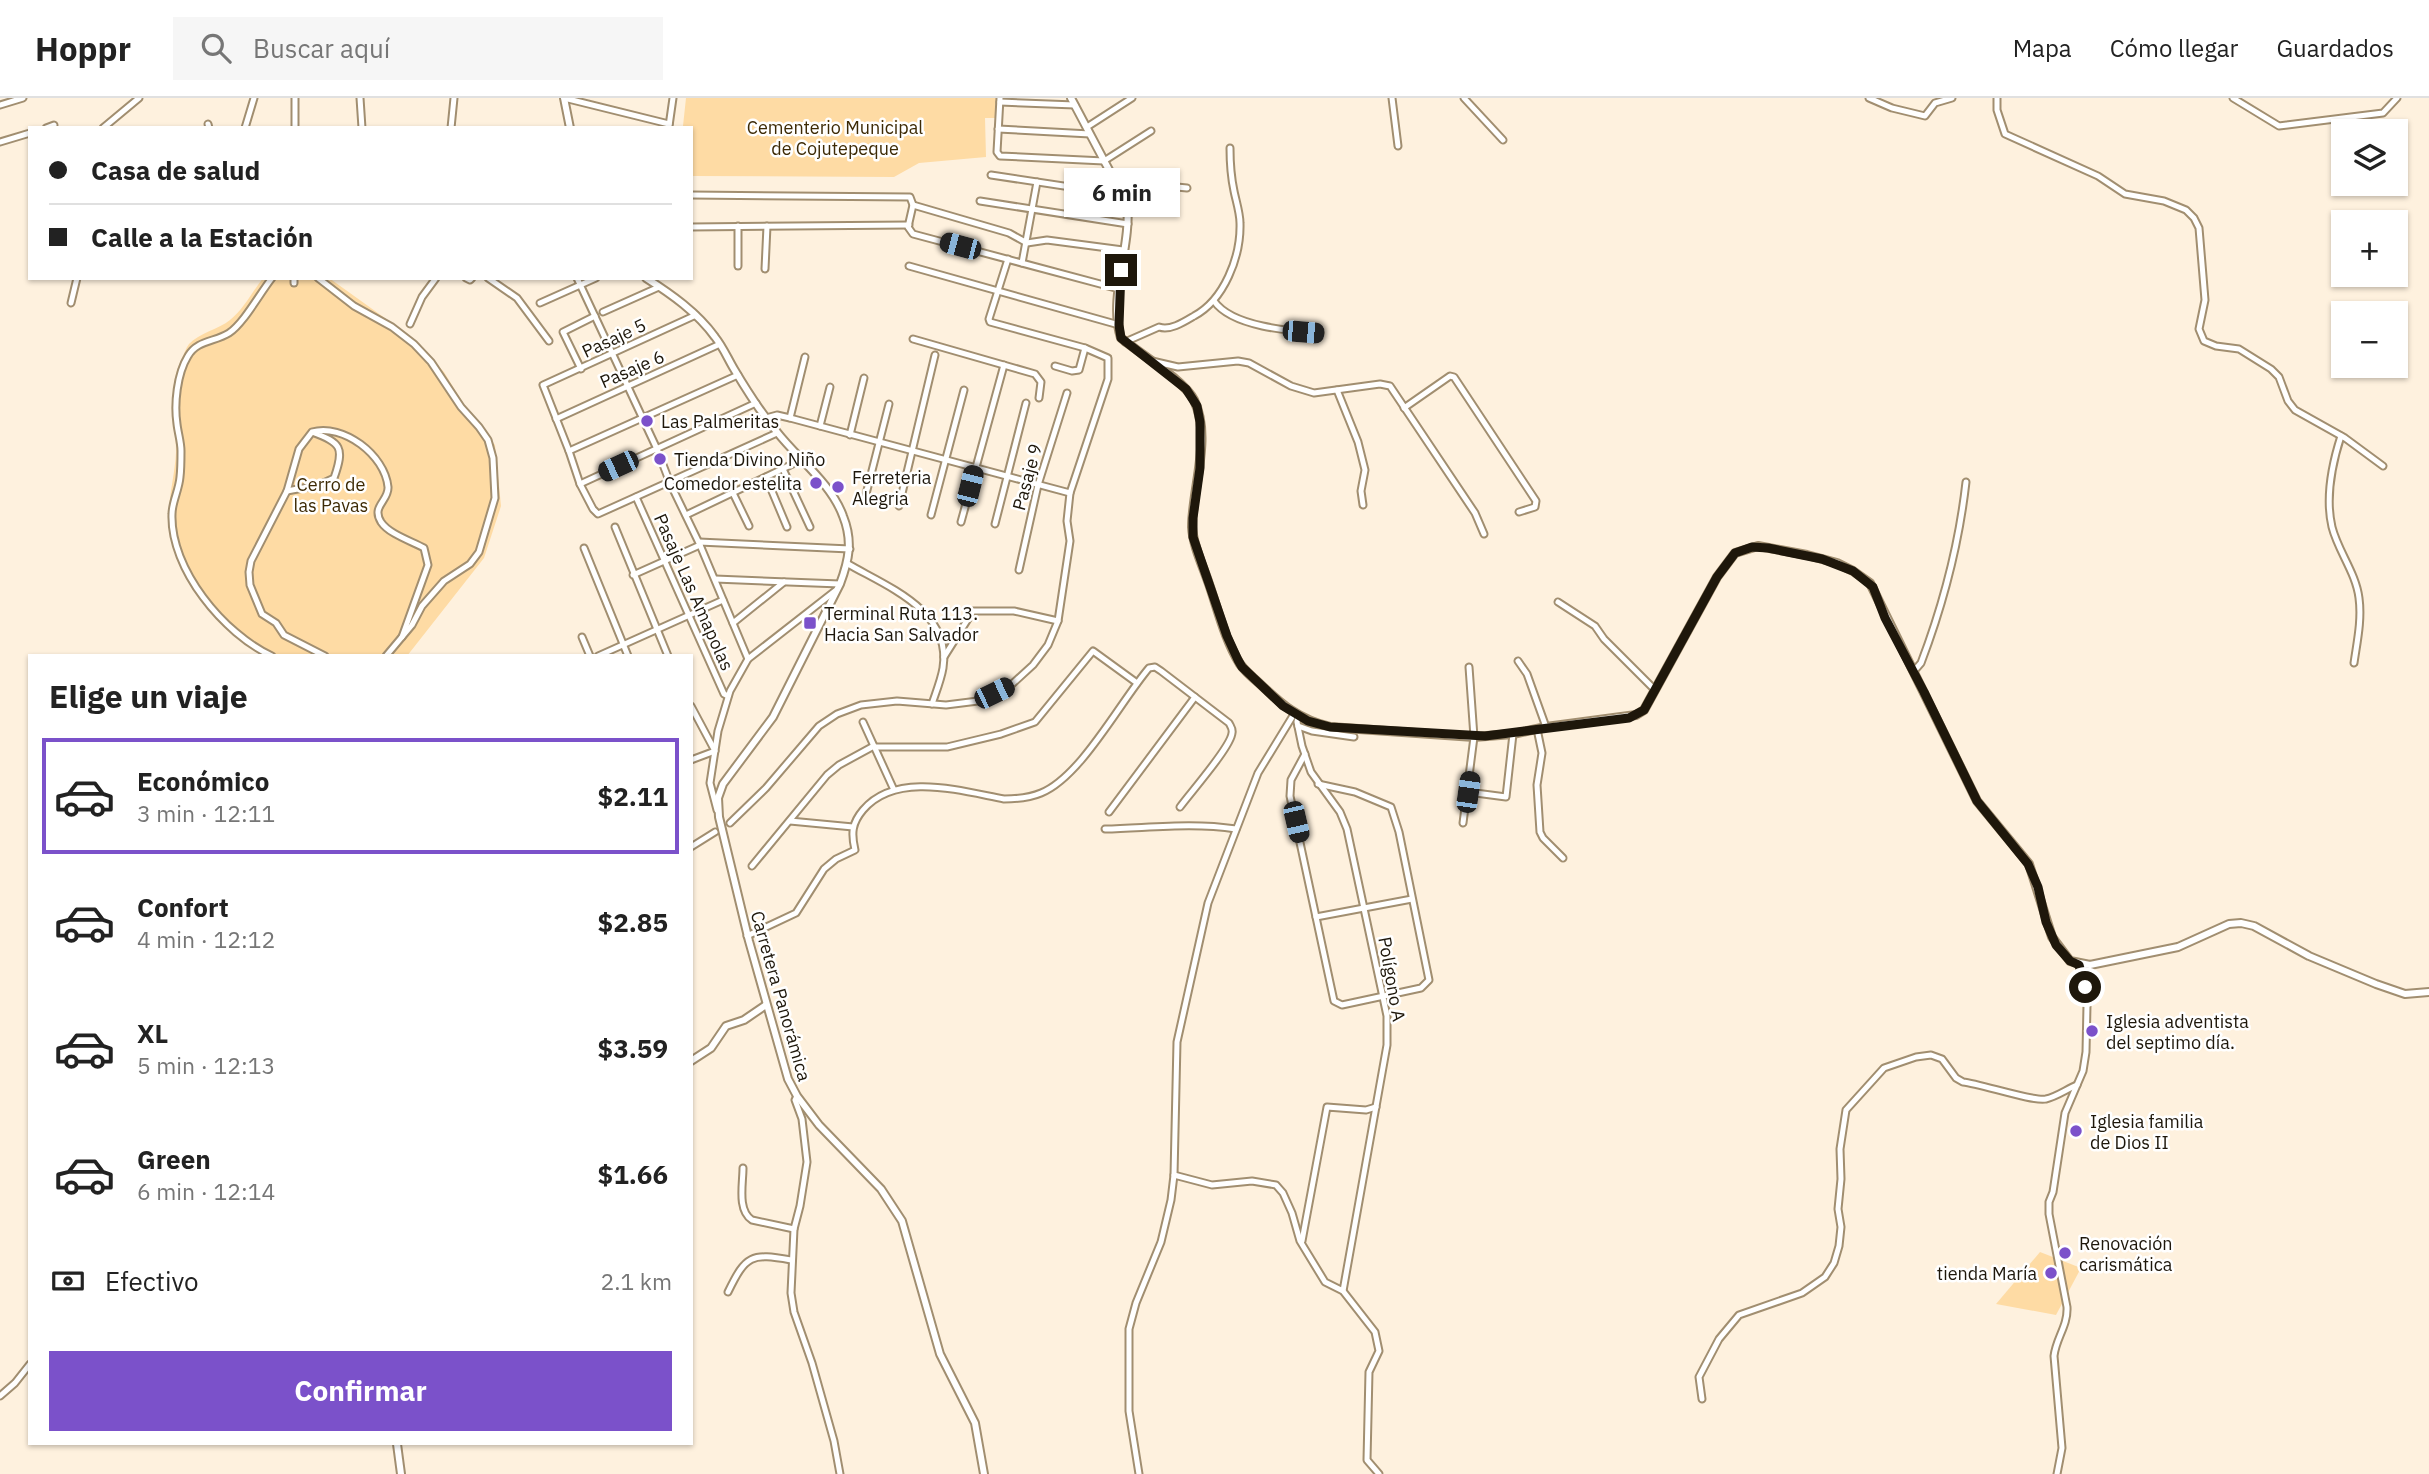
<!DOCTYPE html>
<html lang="es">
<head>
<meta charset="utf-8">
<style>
  :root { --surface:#fff; --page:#f6f6f6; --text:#222; --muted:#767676; --line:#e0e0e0; --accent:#7b51ca }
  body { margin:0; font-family:"IBM Plex Sans",sans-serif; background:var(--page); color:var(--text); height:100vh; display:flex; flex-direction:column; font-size:26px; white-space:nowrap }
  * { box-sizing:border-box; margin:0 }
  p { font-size:23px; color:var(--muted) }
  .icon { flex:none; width:38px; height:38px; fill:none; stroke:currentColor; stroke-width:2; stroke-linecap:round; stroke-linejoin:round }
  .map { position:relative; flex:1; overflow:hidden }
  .side { position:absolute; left:28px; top:556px; width:665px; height:791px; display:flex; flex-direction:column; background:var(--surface); border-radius:0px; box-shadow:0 2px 5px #0004 }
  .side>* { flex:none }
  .hud { position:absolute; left:28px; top:28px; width:665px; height:154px; border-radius:0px; box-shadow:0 2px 5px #0004; display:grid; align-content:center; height:154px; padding:0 21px; background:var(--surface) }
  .buttons { position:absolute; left:2331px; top:21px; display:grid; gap:14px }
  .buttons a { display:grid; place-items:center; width:77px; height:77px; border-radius:0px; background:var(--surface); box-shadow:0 2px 5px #0004; font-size:35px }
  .end { position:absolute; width:32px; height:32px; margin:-16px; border:9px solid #1e170b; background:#fff; box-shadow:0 0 0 4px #fff }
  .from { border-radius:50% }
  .bubble { position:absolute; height:49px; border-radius:0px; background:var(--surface); box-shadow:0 2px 5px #0004; font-size:23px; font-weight:700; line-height:49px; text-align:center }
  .car { position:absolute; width:21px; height:42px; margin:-21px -10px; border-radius:9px; box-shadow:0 0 5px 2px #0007; background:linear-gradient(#222 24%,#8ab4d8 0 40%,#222 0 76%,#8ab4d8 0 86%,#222 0) }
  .hud b { display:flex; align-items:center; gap:24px; height:66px; font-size:26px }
  .hud b+b { border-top:2px solid var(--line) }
  .hud i { width:18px; height:18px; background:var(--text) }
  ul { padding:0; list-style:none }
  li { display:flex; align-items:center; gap:21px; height:116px; margin:0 14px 10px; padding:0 7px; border:4px solid transparent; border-radius:0px }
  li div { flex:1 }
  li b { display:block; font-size:26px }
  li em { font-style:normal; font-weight:700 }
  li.current { border-color:var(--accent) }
  li>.icon { width:63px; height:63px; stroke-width:1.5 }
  h2 { padding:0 21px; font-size:32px; line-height:84px }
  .pay { display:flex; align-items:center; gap:18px; height:77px; padding:0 21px; font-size:26px }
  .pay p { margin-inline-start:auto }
  .cta { display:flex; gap:14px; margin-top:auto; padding:14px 21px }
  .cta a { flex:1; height:80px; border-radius:0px; background:var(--accent); color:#fff; font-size:28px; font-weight:700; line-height:80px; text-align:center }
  header { display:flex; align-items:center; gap:42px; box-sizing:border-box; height:98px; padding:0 35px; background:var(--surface); border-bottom:2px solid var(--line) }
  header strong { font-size:33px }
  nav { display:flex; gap:38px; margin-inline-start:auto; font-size:24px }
  .search { width:490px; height:63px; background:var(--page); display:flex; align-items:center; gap:18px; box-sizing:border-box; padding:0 24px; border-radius:0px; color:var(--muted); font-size:26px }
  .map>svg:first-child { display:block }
</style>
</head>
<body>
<header>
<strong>Hoppr</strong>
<div class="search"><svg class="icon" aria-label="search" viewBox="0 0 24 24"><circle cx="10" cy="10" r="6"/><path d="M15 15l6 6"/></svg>Buscar aquí</div>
<nav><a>Mapa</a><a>Cómo llegar</a><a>Guardados</a></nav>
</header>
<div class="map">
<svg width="2429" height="1376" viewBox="0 0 2429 1376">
  <rect width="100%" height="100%" fill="#fef1de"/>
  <g fill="#fedba4">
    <path d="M686 0H996V20H985L986 59 919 65 894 79 691 78V30H684L683 28Z"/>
    <path d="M263 180H329L389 223 413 241 444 274 463 305 495 347 501 408 484 460 407 558H267C221 538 173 479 169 428 167 402 175 379 176 354 176 320 166 293 182 260 184 256 186 250 189 246 199 235 219 231 230 222 243 212 253 193 263 180Z"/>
    <path d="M2040 1154 2081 1170 2056 1217 1996 1206Z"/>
  </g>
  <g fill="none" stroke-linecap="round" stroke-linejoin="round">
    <g stroke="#a18e70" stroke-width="9">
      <g id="minor">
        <path d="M360 0 362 30"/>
        <path d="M564 0 669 26"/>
        <path d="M1000 0 997 54 1000 58 1104 63 1151 33"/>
        <path d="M1392 0 1398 48"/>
        <path d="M1464 0 1503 42"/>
        <path d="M1869 0 1892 10 1925 18 1935 5 1952 0"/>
        <path d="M1997 0V12L2005 36 2098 78 2125 96 2164 103 2186 112 2194 120 2199 130 2205 202 2199 231 2204 243 2216 248 2239 251 2271 271 2279 279 2288 303 2295 312 2345 340 2383 368"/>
        <path d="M2233 0 2279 28 2383 15 2397 0"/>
        <path d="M1000 4 1075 7"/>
        <path d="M0 7 23 0"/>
        <path d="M208 26 209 30"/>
        <path d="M669 28 673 0"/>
        <path d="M1087 29 1132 0"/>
        <path d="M46 30 54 27"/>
        <path d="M103 30 139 0"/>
        <path d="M245 30 254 0"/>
        <path d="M295 30V0"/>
        <path d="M451 30 454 0"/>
        <path d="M998 31 1090 36"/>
        <path d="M0 44 30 35"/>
        <path d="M991 77 1123 97"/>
        <path d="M1116 83 1187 90"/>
        <path d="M691 97 910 99 913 107 908 129 913 136 1119 191"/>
        <path d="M980 103 1128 126"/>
        <path d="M913 107 1009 135 1027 145 1047 142 1123 152"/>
        <path d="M691 129 909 127"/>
        <path d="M1022 165 1037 84"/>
        <path d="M738 168V128"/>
        <path d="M909 168 1119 227"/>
        <path d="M765 171 767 128"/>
        <path d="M272 180C260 195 244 225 229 235 215 244 197 242 188 258 177 276 174 306 177 326 178 335 181 344 181 353 181 361 181 371 180 379 179 392 172 404 172 416 170 471 224 536 272 558"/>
        <path d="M294 180V185"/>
        <path d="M318 180 354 208 392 229 414 246 431 264 461 309 479 329 488 342 493 360 495 400 479 454 470 466 444 483 422 508 412 527 386 558"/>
        <path d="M466 180 470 182 472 180"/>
        <path d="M488 180 517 200 549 243"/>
        <path d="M577 180 657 351 670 385 700 447 748 561"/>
        <path d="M1214 203C1232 229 1290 233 1320 235"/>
        <path d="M71 205 77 180"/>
        <path d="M540 205 596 180"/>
        <path d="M603 214 659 189"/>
        <path d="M696 217 543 287 569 353 580 386 593 411 598 416 777 335"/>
        <path d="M410 226 422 199 436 180"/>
        <path d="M913 241 1035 276 1041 284 1039 300"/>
        <path d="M1125 244 1159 229C1170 233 1184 224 1194 218 1224 202 1241 159 1240 125 1240 115 1236 103 1234 93 1231 79 1230 64 1230 50"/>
        <path d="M1152 263 1178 269 1238 263 1249 265 1291 288 1314 295 1380 286 1390 288 1475 415 1484 436"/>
        <path d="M1055 268 1072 273 1079 272 1085 250"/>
        <path d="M581 271 563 234 595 218"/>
        <path d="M1337 292 1358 344 1365 372 1361 393 1363 407"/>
        <path d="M1404 310 1450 278 1454 279 1536 403 1535 409 1519 414"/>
        <path d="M766 320 777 317 790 320 1070 395"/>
        <path d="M790 320 805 259"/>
        <path d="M556 321 720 246"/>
        <path d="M820 328 830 289"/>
        <path d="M312 334C341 345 345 349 334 380L319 387 287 393 299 351 312 334C343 325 385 357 388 389 389 403 371 408 381 424 389 436 411 443 424 450L428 467 402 539"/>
        <path d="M850 337 864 280"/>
        <path d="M2341 338C2332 366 2325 399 2332 429 2338 453 2356 475 2359 500 2362 522 2357 544 2354 565"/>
        <path d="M569 353 738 277"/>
        <path d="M783 371 810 429"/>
        <path d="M766 379 787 429"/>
        <path d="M580 386 756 305"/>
        <path d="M287 393 251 463 249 474 250 487 262 516 276 525 284 537 325 558"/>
        <path d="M733 395 749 428"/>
        <path d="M636 399 724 596 728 598"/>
        <path d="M865 400 889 306"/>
        <path d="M899 408 935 257"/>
        <path d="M686 417 801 362"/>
        <path d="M931 417 964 292"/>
        <path d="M961 424 1004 267"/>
        <path d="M995 426 1026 305"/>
        <path d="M615 429 668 558"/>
        <path d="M699 444 850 451"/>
        <path d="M584 450 628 558"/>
        <path d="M848 466C888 489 952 513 943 570 941 582 936 594 932 606"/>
        <path d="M1019 472 1038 387 1067 295"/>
        <path d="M633 477 700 447"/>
        <path d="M715 481 840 486"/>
        <path d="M1558 504 1595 528 1604 541 1655 592"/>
        <path d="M733 525 784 484"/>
        <path d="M582 539 590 558"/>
        <path d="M598 558 723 502"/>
        <path d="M944 559 973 513H1014L1058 523"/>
        <path d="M1518 563 1527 576 1546 629"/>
        <path d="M1914 573 1921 565C1943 507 1959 446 1966 384"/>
        <path d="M691 608 715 653 691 662"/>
        <path d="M1298 618 1297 624 1302 648 1311 674 1340 714 1347 731 1387 918V947L1343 1193"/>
        <path d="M863 624 894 692"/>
        <path d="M1298 628 1312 633 1354 639"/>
        <path d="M1537 631 1542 655 1537 687 1540 734 1543 740 1563 760"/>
        <path d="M1305 656 1291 682 1290 698 1334 903 1342 907 1421 890 1429 882 1399 734 1391 709 1355 694 1318 686"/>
        <path d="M1468 694 1506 699 1513 636"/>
        <path d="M717 712 710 685 718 633 730 593 748 561 835 493"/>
        <path d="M1109 714 1195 599"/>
        <path d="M790 723 853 729"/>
        <path d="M730 725 766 690 819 628 837 616 861 607 897 603 946 607 978 603 1010 588 1033 567 1048 547 1058 523 1070 443 1067 423 1070 395 1108 281V260L1085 250 990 224 989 221 1008 161"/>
        <path d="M1463 725 1474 639 1469 569"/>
        <path d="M1105 731C1149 730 1192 724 1236 731"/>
        <path d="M691 749 715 734"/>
        <path d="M752 768 827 677 839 667 872 649H947L1001 636 1035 624 1093 553 1137 585"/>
        <path d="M1316 819 1412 801"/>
        <path d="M747 838 796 815 824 771 836 761 855 752C851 735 852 725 863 712 896 673 961 693 1004 701 1016 701 1029 700 1041 695 1081 679 1120 604 1149 570L1155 569 1161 573 1229 625C1231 629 1233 631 1232 635 1231 649 1190 695 1180 709"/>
        <path d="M797 998 795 1002 802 1021 807 1064 800 1108 794 1131 791 1195 794 1214 812 1265 834 1343 840 1376"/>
        <path d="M743 1070C743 1086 737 1112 752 1122L794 1131"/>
        <path d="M1174 1077 1212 1087 1252 1083 1276 1087 1283 1095 1292 1115 1300 1143 1325 1184 1343 1193 1375 1234 1379 1253 1369 1274 1367 1362 1379 1376"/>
        <path d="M1302 1143 1327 1009 1366 1012 1376 1009"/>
        <path d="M728 1194C746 1157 751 1155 791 1162"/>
        <path d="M0 1298 15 1285 30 1266"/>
        <path d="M1702 1301 1699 1279 1719 1241 1739 1217 1802 1195 1825 1179 1834 1165 1839 1148 1841 1129 1838 1111 1841 1081 1840 1051 1846 1012 1884 970 1916 959 1931 957 1942 961 1956 980 1963 984C1981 986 2034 1004 2046 1001 2056 999 2067 991 2077 987"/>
        <path d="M1139 1376 1129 1313V1231L1136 1205 1161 1144 1171 1102 1174 1077 1177 944 1208 805 1258 675 1294 616"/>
        <path d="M2057 1376 2062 1350 2054 1258C2056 1240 2068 1228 2067 1209L2049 1116V1104L2053 1094 2065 1015 2083 973 2086 954 2087 907 2079 867"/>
      </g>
    </g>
    <g stroke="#a18e70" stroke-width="10">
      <g id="tertiary">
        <path d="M564 0 570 30"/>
        <path d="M1071 0 1127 106C1132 146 1108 200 1121 240 1139 255 1185 283 1194 302 1212 339 1192 391 1192 429 1193 448 1203 468 1209 486 1218 512 1225 542 1240 566 1245 573 1252 579 1259 585 1281 606 1299 622 1330 629L1474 639 1513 636 1546 629 1636 617 1644 612 1717 479 1735 455 1758 448 1807 457 1837 465 1853 473 1870 485 1977 703 2029 766 2052 839 2070 863 2090 867 2178 849 2229 826 2241 825 2254 828 2309 858 2376 886 2405 896 2429 894"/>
        <path d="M646 180C671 196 697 214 715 239 723 249 728 261 734 271 747 293 761 315 777 334 798 361 831 385 843 418 853 443 849 462 840 486L773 619 723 686 718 700 719 719 749 843 788 981 797 998 819 1027 881 1091 902 1123 940 1256 975 1325 984 1376"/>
        <path d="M691 963 711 950 726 928 744 922 766 907"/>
        <path d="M397 1346 401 1376"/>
      </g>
    </g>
    <use href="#minor" stroke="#fff" stroke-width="5"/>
    <use href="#tertiary" stroke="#fff" stroke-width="6"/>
  </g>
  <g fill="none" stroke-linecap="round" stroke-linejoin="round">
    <path stroke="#1e170b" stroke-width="9" d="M1121 172 1119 227 1121 240 1186 291 1197 308 1200 324V370L1193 420V439L1227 538 1238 562 1242 569 1283 608 1308 623 1330 629 1485 638 1629 620 1644 612 1717 479 1735 455 1752 449 1768 450 1822 461 1853 473 1873 489 1885 520 1924 594 1977 703 2028 766 2038 789 2046 824 2056 847 2070 863 2079 867 2085 889"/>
  </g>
  <g fill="#7b51ca" stroke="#fff" stroke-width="2.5">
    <circle cx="647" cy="323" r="7"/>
    <circle cx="660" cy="361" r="7"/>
    <circle cx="816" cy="385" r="7"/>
    <circle cx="838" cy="389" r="7"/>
    <rect x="803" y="518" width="14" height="14" rx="3.5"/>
    <circle cx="2092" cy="933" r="7"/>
    <circle cx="2076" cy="1033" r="7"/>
    <circle cx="2065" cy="1155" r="7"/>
    <circle cx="2051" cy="1175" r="7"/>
  </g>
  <g text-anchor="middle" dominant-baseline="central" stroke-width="5" stroke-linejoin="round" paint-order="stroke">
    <g font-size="18" fill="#3d2a05" stroke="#fff">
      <text x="835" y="29">Cementerio Municipal<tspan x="835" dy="21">de Cojutepeque</tspan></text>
      <text x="331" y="386">Cerro de<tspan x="331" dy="21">las Pavas</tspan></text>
    </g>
    <g font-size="18" fill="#1e170b" stroke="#fff">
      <text transform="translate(614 240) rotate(-25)">Pasaje 5</text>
      <text transform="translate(632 271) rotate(-24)">Pasaje 6</text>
      <text transform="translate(1027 379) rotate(-75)">Pasaje 9</text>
      <text transform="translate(694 494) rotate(66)">Pasaje Las Amapolas</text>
      <text transform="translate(1392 881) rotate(80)">Polígono A</text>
      <text transform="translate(781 898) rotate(74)">Carretera Panorámica</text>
    </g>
    <g font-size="18" fill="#1e170b" stroke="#fff" text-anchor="start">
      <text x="661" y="323">Las Palmeritas</text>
      <text x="674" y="361">Tienda Divino Niño</text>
      <text x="852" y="379">Ferreteria<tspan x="852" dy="21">Alegria</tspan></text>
      <text x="802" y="385" text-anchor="end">Comedor estelita</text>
      <text x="824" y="515">Terminal Ruta 113.<tspan x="824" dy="21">Hacia San Salvador</tspan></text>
      <text x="2106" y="923">Iglesia adventista<tspan x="2106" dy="21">del septimo día.</tspan></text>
      <text x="2090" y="1023">Iglesia familia<tspan x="2090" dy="21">de Dios II</tspan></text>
      <text x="2079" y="1145">Renovación<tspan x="2079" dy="21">carismática</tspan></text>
      <text x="2037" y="1175" text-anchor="end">tienda María</text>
    </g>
  </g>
</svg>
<div class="buttons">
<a><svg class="icon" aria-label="layers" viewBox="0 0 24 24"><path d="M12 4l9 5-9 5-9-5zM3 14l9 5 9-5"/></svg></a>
<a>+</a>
<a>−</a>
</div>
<i class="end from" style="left:2085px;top:889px"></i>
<i class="end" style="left:1121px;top:172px"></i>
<div class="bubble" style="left:1064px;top:70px;width:116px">6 min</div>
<i class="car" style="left:960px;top:148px;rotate:285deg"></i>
<i class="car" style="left:1303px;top:234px;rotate:95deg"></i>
<i class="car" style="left:618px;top:368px;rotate:245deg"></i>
<i class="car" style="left:970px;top:388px;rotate:14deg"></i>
<i class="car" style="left:994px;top:595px;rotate:64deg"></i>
<i class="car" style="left:1468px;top:694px;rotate:8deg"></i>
<i class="car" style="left:1296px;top:724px;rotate:167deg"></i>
<div class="hud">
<b><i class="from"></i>Casa de salud</b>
<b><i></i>Calle a la Estación</b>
</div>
<section class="side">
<h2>Elige un viaje</h2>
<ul>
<li class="current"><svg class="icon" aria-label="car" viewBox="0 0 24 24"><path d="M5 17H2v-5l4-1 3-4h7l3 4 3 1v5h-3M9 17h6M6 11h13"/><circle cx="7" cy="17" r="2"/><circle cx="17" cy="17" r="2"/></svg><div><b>Económico</b><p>3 min · 12:11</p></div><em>$2.11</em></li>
<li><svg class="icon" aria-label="car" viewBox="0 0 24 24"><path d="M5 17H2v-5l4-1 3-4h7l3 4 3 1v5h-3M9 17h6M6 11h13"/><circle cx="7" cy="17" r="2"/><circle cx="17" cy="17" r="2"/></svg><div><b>Confort</b><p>4 min · 12:12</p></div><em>$2.85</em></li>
<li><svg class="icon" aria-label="car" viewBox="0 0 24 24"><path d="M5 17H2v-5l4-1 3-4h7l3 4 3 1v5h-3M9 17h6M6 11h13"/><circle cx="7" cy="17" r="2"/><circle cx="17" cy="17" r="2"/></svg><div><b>XL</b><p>5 min · 12:13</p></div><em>$3.59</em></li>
<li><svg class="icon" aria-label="car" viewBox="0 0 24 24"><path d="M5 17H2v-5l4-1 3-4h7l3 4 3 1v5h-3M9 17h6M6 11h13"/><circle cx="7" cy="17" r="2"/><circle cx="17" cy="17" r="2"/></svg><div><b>Green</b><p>6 min · 12:14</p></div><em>$1.66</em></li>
</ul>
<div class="pay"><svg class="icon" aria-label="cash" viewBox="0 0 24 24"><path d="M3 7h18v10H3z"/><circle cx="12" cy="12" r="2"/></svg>Efectivo<p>2.1 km</p></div>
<div class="cta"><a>Confirmar</a></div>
</section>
</div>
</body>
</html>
